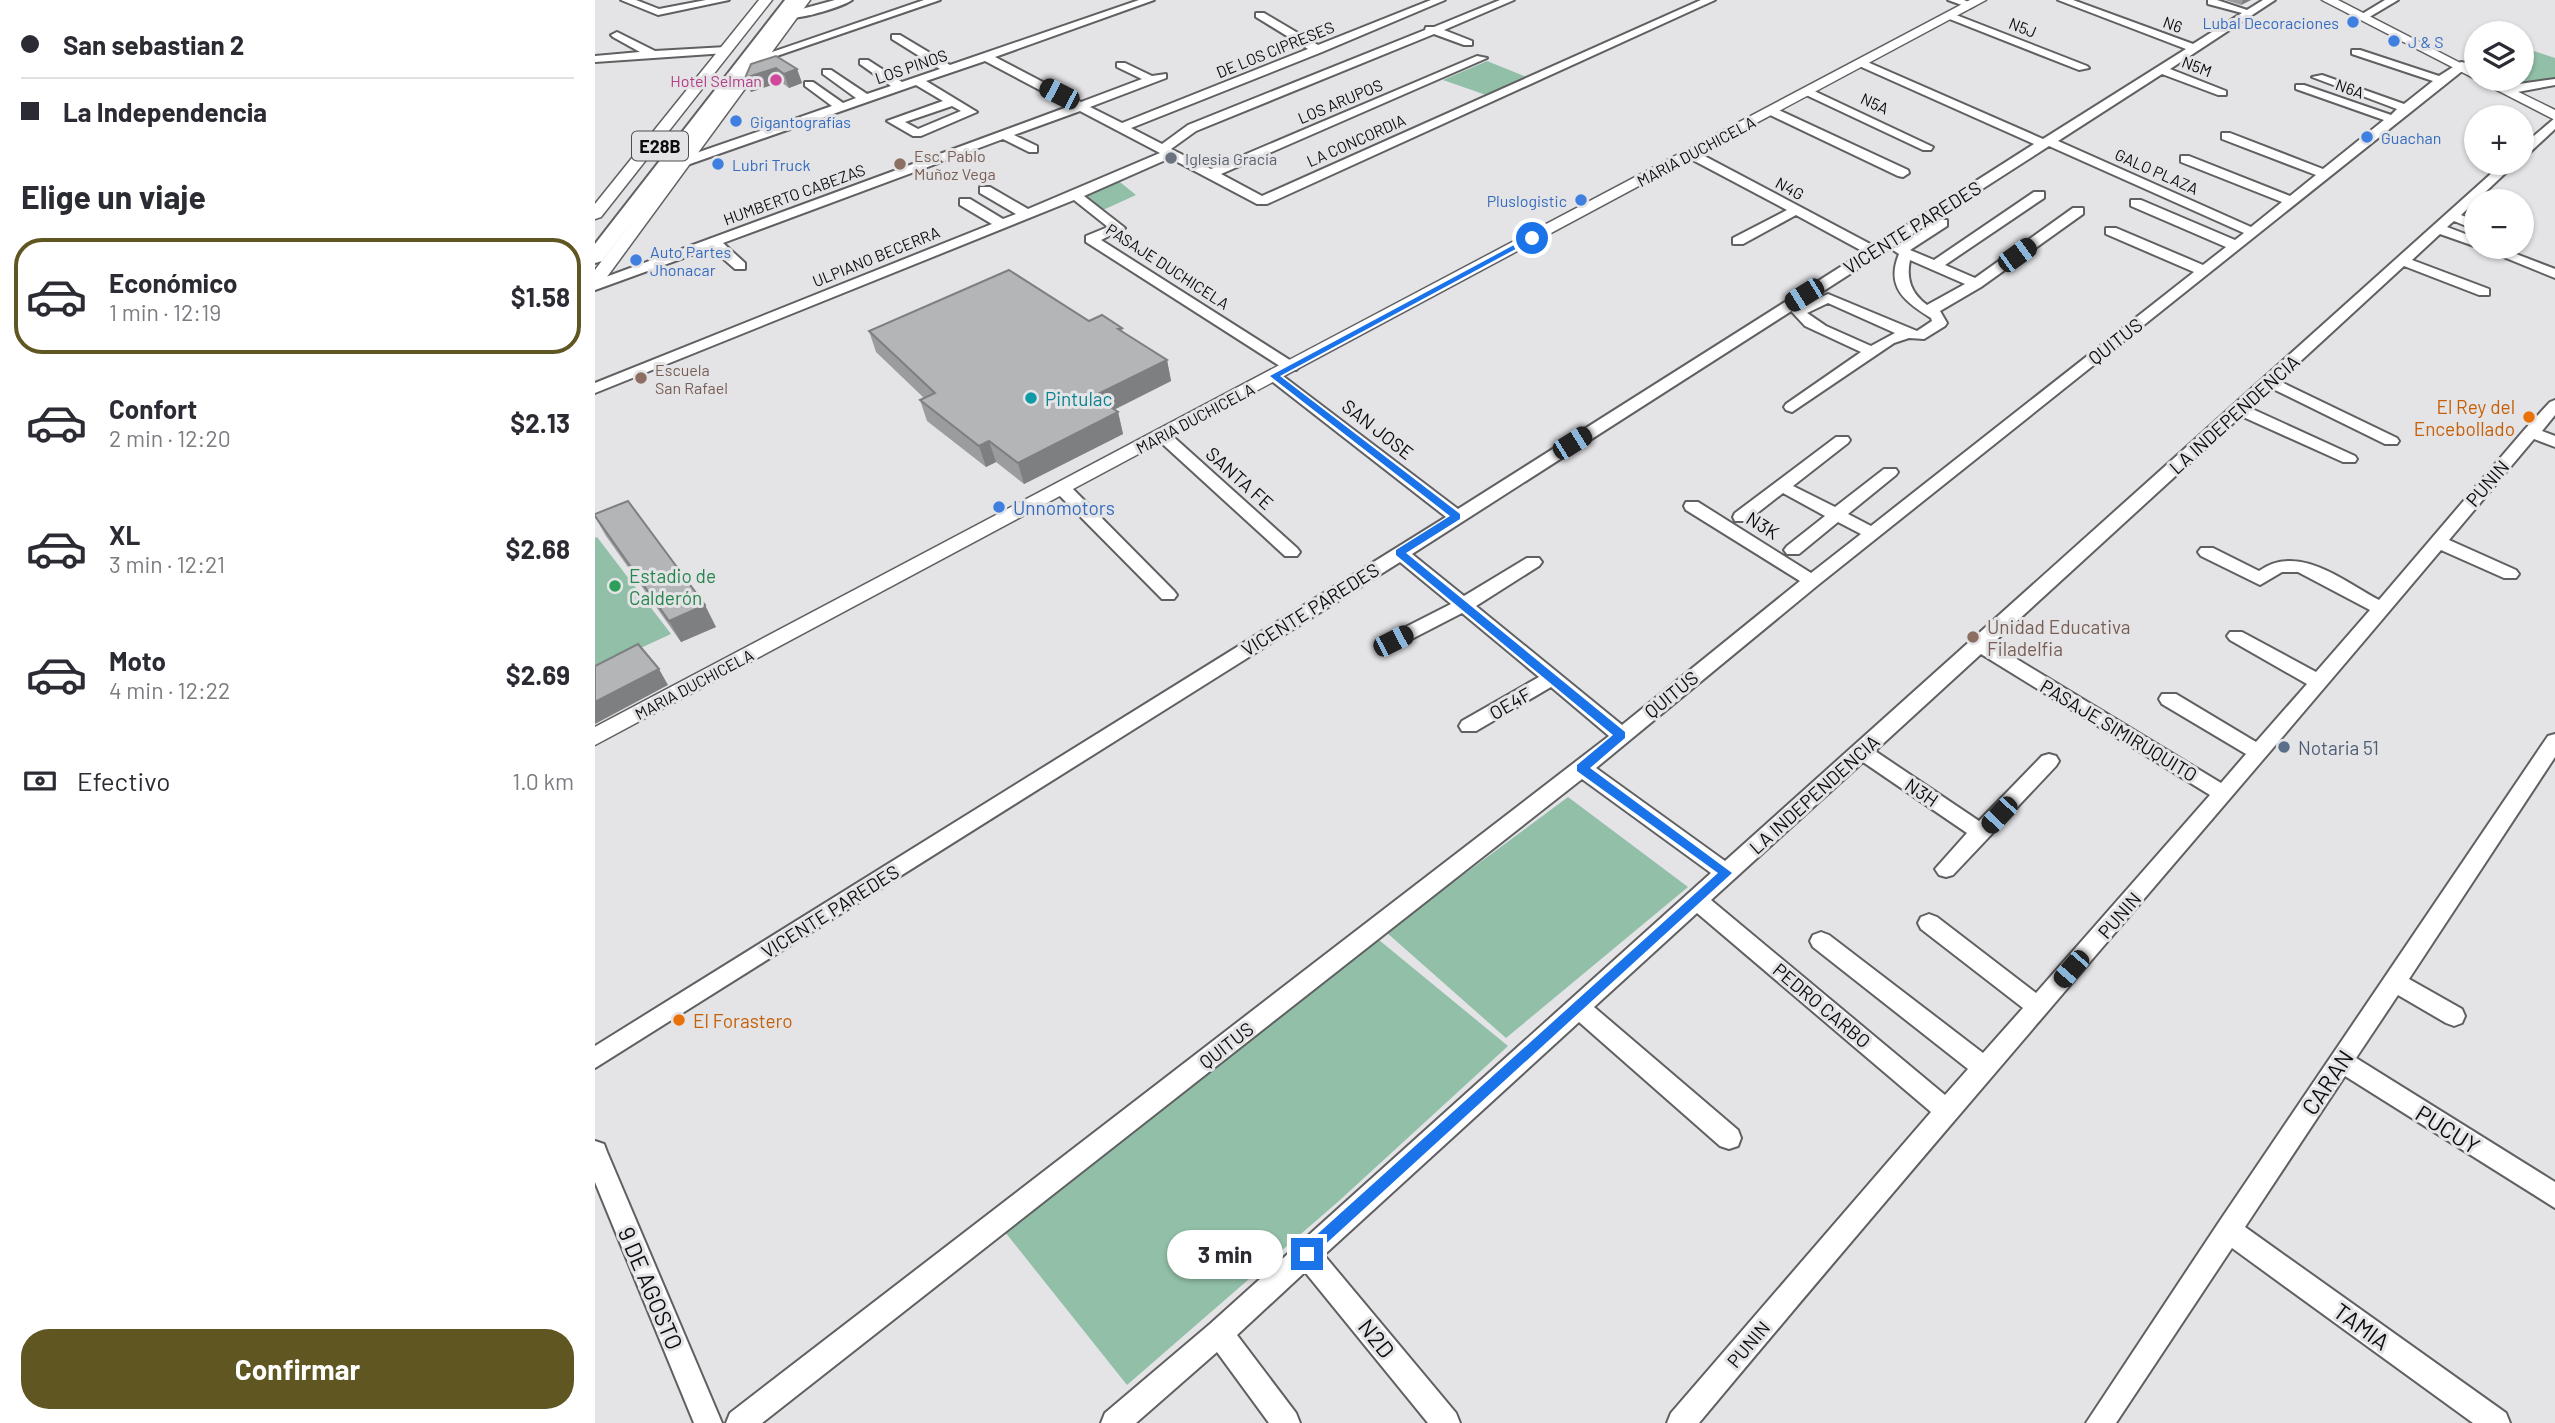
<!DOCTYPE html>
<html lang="es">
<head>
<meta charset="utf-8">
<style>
  :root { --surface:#fff; --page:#f2f2f3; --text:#2b2b33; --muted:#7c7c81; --line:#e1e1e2; --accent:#605622 }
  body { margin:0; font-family:Barlow,sans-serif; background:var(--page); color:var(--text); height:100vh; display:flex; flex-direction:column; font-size:26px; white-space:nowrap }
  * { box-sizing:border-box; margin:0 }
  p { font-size:23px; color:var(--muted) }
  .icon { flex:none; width:38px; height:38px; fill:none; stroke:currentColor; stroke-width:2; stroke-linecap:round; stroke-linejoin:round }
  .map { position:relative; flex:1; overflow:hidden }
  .panel { display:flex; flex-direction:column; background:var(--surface); width:595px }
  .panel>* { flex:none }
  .hud { display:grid; align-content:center; height:154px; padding:0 21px; background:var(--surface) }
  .tools { position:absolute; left:1869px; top:21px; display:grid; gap:14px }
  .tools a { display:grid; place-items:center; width:70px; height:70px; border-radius:50%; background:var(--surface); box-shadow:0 2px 5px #0004; font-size:35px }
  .end { position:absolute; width:32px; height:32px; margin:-16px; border:9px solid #1a73e8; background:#fff; box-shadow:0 0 0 4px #fff }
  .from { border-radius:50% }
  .bubble { position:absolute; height:49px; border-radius:24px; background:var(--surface); box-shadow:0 2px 5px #0004; font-size:23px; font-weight:700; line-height:49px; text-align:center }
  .car { position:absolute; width:21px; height:42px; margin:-21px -10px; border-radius:9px; box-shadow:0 0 5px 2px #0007; background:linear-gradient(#222 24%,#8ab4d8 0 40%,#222 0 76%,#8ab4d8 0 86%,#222 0) }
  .hud b { display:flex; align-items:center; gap:24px; height:66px; font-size:26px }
  .hud b+b { border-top:2px solid var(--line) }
  .hud i { width:18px; height:18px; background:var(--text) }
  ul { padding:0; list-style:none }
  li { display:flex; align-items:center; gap:21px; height:116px; margin:0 14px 10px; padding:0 7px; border:4px solid transparent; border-radius:28px }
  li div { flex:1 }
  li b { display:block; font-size:26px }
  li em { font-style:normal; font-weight:700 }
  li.current { border-color:var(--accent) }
  li>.icon { width:63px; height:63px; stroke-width:1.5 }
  h2 { padding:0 21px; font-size:32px; line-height:84px }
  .pay { display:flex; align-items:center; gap:18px; height:77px; padding:0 21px; font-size:26px }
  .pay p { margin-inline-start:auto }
  .action { display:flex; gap:14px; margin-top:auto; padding:14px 21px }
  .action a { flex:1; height:80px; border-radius:28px; background:var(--accent); color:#fff; font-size:28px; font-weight:700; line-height:80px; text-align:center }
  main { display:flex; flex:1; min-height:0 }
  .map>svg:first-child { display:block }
</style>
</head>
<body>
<main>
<section class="panel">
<div class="hud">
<b><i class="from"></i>San sebastian 2</b>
<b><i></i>La Independencia</b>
</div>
<h2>Elige un viaje</h2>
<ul>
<li class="current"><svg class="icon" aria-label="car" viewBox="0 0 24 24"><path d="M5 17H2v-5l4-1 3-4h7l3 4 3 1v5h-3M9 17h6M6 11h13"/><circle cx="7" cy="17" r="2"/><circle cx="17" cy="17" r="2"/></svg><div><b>Económico</b><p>1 min · 12:19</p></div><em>$1.58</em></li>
<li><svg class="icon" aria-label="car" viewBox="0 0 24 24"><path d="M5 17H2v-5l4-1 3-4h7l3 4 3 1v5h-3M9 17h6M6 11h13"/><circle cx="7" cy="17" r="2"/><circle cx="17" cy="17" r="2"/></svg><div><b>Confort</b><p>2 min · 12:20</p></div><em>$2.13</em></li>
<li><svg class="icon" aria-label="car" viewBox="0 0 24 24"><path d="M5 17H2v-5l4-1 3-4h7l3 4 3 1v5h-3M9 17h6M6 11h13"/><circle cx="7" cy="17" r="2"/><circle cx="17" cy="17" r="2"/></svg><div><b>XL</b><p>3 min · 12:21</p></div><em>$2.68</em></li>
<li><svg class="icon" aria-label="car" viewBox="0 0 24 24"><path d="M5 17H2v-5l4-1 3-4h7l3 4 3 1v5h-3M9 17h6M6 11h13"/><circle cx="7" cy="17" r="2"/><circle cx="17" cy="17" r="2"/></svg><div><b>Moto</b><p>4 min · 12:22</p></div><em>$2.69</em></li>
</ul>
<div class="pay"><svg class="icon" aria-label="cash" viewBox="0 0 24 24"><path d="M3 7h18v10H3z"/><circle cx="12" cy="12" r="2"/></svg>Efectivo<p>1.0 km</p></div>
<div class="action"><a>Confirmar</a></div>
</section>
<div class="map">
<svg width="1960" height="1423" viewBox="0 0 1960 1423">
  <rect width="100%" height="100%" fill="#e4e4e7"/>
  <g fill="#91bfa7">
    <path d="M1927 47 1960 58V78L1916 86 1902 79H1927Z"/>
    <path d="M892 61 934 78 891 95 848 80Z"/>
    <path d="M520 178 541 195 508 210 483 194Z"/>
    <path d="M2 537 76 634 0 669V538Z"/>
    <path d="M973 797 1093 887 911 1038 791 932Z"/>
    <path d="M784 940 913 1046 745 1200 532 1385 410 1232Z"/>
  </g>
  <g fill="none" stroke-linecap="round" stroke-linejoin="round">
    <g stroke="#606062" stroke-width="4">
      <g id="minor">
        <path d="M26 0H41L64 9 111 0H134L63 15Z"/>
        <path d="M240 0H257C245 8 193 24 181 16Z"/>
        <path d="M329 0H345L170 60 160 58Z"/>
        <path d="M544 0H559L400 57 486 102 547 79 522 67V63H530L557 76 571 74V78L495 107 527 123 713 49 661 17V13H669L723 45 836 0H850L727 52 536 128 567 144 593 125 830 30 831 27H839L905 0H919L849 30 877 41V45H869L839 34 601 131 576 149 616 169 882 56 892 58 626 174 667 196 1106 0H1120L672 204H662L575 158 489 196 530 228 506 240 701 364 704 367 701 370H691L491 242V236L513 227 479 200 0 393V383L397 224 365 205V199H375L408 219 421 214 385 193V187H395L433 209 565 153 485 111 419 135 442 146V152H434L408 139 128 243 150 263V269H140L116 248 0 290V281L475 106 390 61 331 81 382 112 326 136H318L292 121 348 101 321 85 92 165H84V159L237 106 210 86V82H218L248 103 261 98 228 74V70H236L272 94 296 86 265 64V60H273L307 82 345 69 297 39V35H305L355 65ZM357 106 366 111 323 129 310 122Z"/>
        <path d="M1353 0H1369L1380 5 1375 8Z"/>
        <path d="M1463 0H1478L1598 44 1647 13 1613 4V0H1622L1652 10 1668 0H1680L1575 69 1631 91V95H1623L1567 74 1463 141 1656 227 1687 202 1586 162V156H1594L1695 196 1721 175 1627 139V133H1635L1728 169 1789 120 1701 89V85H1709L1796 115 1802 109 1717 77 1727 75 1809 104 1838 81 1757 54V50H1765L1844 76 1866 62 1876 64 1223 585 1001 768 1130 861 1908 163H1921L1866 215 1881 221V230L1859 221 1852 227 1881 238 1882 247 1845 234 1817 260 1894 289V295H1884L1809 266 1684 381 1802 438 1804 441 1802 444H1790L1676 388 1655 408 1760 456 1762 459 1760 462H1748L1646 416 1397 644 1626 783 1651 754 1567 704 1564 699 1567 694H1581L1661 742 1712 684 1635 640 1632 636 1635 632H1647L1721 672 1775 610 1703 572H1687L1665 585 1606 556 1603 552 1606 548H1618L1664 571C1703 543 1747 580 1784 600L1930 429 1955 402 1960 400V415L1947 431 1960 436V447L1939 439 1854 540 1921 570 1924 574 1921 578H1909L1846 550C1600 842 1349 1129 1104 1423H1072L1076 1413 1336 1112 1102 913 999 1007 1143 1130 1146 1138 1143 1146 1134 1149 1125 1146 984 1022 729 1255 861 1413 865 1423H833L710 1272 642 1335 701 1413 705 1423H674L622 1352 541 1423H506L510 1413 615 1324 1116 873 987 779 167 1423H131L135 1413 1014 736 956 687 881 731H867L864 726 867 721 944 677 867 613 805 645H791L789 641 791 637 856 604 805 562 0 1068V1046L851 517 674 379 671 376 674 373H684L863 509 1269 252 1201 215 1148 244H1138V238L1192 210 1092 157V151H1100L1279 246 1439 144 1262 65V61H1270L1448 139 1591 49ZM1454 146 1649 233 1640 240 1546 200H1536V206L1631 247 1608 265 1521 228H1511V234L1599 272 1276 526 1253 514 1301 475 1303 472 1301 469H1289L1240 507 1198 486 1253 443 1255 440 1253 437H1241L1140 513 1138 517 1140 521H1152L1188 493 1230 516 1192 546 1189 550 1192 554H1204L1243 522 1266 534 1216 573 1103 502H1091L1089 506 1091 510 1205 581 1027 725 881 606 944 566 947 562 944 558H932L869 596 817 554 1198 310 1197 312 1210 326 1266 352 1191 404 1189 407 1191 410 1197 412 1299 343 1314 338 1329 339 1350 326 1352 323 1345 311 1386 287 1488 214V208H1478L1380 278 1350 265 1449 198V192H1439L1339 260 1315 250 1352 226V220H1342L1300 247 1298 250 1304 254C1290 288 1311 302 1336 318L1337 321 1322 331 1233 294 1202 308ZM1315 260 1370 284 1332 305C1316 293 1311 279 1315 260ZM1233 303 1300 333 1276 346 1231 326 1212 313ZM1386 654 1615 795 1441 993 1342 917 1334 914 1326 917 1323 923 1326 929 1428 1008 1388 1053 1234 935 1226 932 1218 935 1215 941 1218 947 1373 1069 1350 1095 1116 900 1268 762 1372 833 1340 869 1344 875 1351 877 1358 875 1461 766 1464 761 1461 756 1454 754 1447 756 1384 821 1280 751Z"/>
        <path d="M1790 0H1803L1771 19 1762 17Z"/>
        <path d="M1356 13 1492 66 1494 68 1484 70 1352 18 1351 16Z"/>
        <path d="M22 32 60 51 131 47 137 50 131 53 0 62V56L45 52 18 37 16 35Z"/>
        <path d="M1960 79V85L1917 93 1911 89 1917 85Z"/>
        <path d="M1209 90H1217L1338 147 1336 150H1328L1209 94Z"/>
        <path d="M1177 107 1313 170 1314 173 1308 177 1303 176 1173 114V108Z"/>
        <path d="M1960 118V129L1931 156 1927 157V146Z"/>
        <path d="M1884 247H1903L1960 269V278Z"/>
        <path d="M567 430 573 432 702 548 705 552 702 556H690L561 438 559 435Z"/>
        <path d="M467 483 473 484 579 591 582 595 579 599H567L461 492 459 488 461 484Z"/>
        <path d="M1960 734V757L1814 979 1867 1009 1870 1016 1867 1023 1859 1026 1851 1023 1803 995 1761 1058 1960 1182V1208L1750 1076 1650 1227 1911 1413 1915 1423H1878L1637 1248 1521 1423H1491L1624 1222 1953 736Z"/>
        <path d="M0 1141 9 1144 12 1152 127 1423H99L0 1182Z"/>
      </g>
    </g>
    <g stroke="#606062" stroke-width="3">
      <g id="major">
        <path d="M164 0H177L6 217 0 219V204Z"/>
        <path d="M203 0H215L6 285 0 286V270Z"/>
        <path d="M1375 0H1391L0 745V727Z"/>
        <path d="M1727 0H1743L1881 71V79H1897L1960 110V120Z"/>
      </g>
    </g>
    <g stroke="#606062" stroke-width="4">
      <path id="highway" d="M190 0H206L7 261 0 263V244Z"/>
    </g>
    <use href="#minor" fill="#fff" fill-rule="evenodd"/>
    <use href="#major" fill="#fff" fill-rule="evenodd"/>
    <use href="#highway" fill="#fff" fill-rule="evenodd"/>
  </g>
  <g fill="#9b9c9d">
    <path d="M1630 0H1656L1646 5Z"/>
    <path d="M156 64 202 69 207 83 194 88 186 82 156 92 150 78Z"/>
    <path d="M494 321 527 328 528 332 572 360 576 381 519 410 523 412 528 434 429 484 401 462 391 467 332 421 325 400 329 398 281 352 274 331Z"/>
    <path d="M0 517 121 627 86 642 11 536Z"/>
  </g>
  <g fill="#7e7f80">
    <path d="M1648 0H1656L1646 5Z"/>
    <path d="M181 68 186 82 156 92 150 78Z"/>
    <path d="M202 69 207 83 194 88 189 74Z"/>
    <path d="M572 360 576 381 504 417 499 396Z"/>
    <path d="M523 412 528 434 429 484 423 463Z"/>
    <path d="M394 441 401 462 391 467 384 446Z"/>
    <path d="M110 605 121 627 86 642 74 621Z"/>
    <path d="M64 669 73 685 0 724V702Z"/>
  </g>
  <g fill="#b4b5b7" stroke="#7e7f80" stroke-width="2">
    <path d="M181 56 202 69 189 74 181 68 150 78 156 64Z"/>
    <path d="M414 270 494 321 507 315 527 328 523 329 572 360 499 396 523 412 423 463 394 441 384 446 325 400 340 393 274 331Z"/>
    <path d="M33 501 110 605 74 621 0 516V514Z"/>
    <path d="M43 644 64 669 0 702V666Z"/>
  </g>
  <path fill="#1a73e8" d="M934 237 941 238 685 376 865 514V519L811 553 1030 732V738L995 768 1137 873 712 1261 707 1259 705 1254 707 1248 1123 873 982 771V765L1018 735 801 555V550L855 516 675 376Z"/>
  <g fill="#3f7fe0" stroke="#e4e4e7" stroke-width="2.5">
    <circle cx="1758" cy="22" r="7"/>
    <circle cx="1799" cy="41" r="7"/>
    <circle cx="141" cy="121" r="7"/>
    <circle cx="1772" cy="137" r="7"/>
    <circle cx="123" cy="164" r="7"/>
    <circle cx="986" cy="200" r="7"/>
    <circle cx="41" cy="260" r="7"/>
    <circle cx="404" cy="507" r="7"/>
  </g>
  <circle fill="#d1479c" stroke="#e4e4e7" stroke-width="2.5" cx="181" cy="80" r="7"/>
  <circle fill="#6b7280" stroke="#e4e4e7" stroke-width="2.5" cx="576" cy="158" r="7"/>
  <g fill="#8d6e63" stroke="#e4e4e7" stroke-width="2.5">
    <circle cx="305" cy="164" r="7"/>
    <circle cx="46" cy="378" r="7"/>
    <circle cx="1378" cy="637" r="7"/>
  </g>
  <circle fill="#0f9aa8" stroke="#e4e4e7" stroke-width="2.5" cx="436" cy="398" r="7"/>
  <g fill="#e8710a" stroke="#e4e4e7" stroke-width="2.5">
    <circle cx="1934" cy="417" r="7"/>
    <circle cx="84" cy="1020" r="7"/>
  </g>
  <circle fill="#2e9e5b" stroke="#e4e4e7" stroke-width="2.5" cx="20" cy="586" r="7"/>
  <circle fill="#5c6f8a" stroke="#e4e4e7" stroke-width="2.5" cx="1689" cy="747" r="7"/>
  <g text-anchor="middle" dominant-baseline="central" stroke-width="6" stroke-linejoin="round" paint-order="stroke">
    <g font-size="16" fill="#366cbe" stroke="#e4e4e7" text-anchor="start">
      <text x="1744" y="22" text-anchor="end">Lubal Decoraciones</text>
      <text x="1813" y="41">J &amp; S</text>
      <text x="155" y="121">Gigantografías</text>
      <text x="1786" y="137">Guachan</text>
      <text x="137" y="164">Lubri Truck</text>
      <text x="972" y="200" text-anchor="end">Pluslogistic</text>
      <text x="55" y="251">Auto Partes<tspan x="55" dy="18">Jhonacar</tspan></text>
    </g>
    <g font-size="16" fill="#0c0c0d" stroke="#e4e4e7">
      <text transform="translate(1578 24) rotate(20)">N6</text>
      <text transform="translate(1428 27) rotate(22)">N5J</text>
      <text transform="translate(680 49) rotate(-22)">DE LOS CIPRESES</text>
      <text transform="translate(316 66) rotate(-19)">LOS PINOS</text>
      <text transform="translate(1602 66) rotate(21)">N5M</text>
      <text transform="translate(1755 88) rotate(20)">N6A</text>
      <text transform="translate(745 101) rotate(-23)">LOS ARUPOS</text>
      <text transform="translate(1280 103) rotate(25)">N5A</text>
      <text transform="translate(761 140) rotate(-24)">LA CONCORDIA</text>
      <text transform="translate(1101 151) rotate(-28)">MARIA DUCHICELA</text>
      <text transform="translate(1562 171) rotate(24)">GALO PLAZA</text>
      <text transform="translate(1195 188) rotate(29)">N4G</text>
      <text transform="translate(199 194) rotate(-20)">HUMBERTO CABEZAS</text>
      <text transform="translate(281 256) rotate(-22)">ULPIANO BECERRA</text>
      <text transform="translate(573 266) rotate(33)">PASAJE DUCHICELA</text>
      <text transform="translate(600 418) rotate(-28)">MARIA DUCHICELA</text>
      <text transform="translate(99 684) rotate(-28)">MARIA DUCHICELA</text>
    </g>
    <g font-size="16" fill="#b23c85" stroke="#e4e4e7" text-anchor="end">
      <text x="167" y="80">Hotel Selman</text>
    </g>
    <g font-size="16" fill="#785e54" stroke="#e4e4e7" text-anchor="start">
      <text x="319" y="155">Esc. Pablo<tspan x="319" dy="18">Muñoz Vega</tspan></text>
      <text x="60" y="369">Escuela<tspan x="60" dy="18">San Rafael</tspan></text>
    </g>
    <g font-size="16" fill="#5b616d" stroke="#e4e4e7" text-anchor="start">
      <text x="590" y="158">Iglesia Gracia</text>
    </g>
    <rect fill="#e4e4e7" stroke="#4d4d4e" stroke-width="2" x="37" y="131.5" width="56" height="29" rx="5"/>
    <g font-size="18" font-weight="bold" fill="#0c0c0d">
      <text x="65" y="146">E28B</text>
    </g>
    <g font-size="19" fill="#0c0c0d" stroke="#e4e4e7">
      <text transform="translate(1317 227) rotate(-32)">VICENTE PAREDES</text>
      <text transform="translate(1520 341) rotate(-38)">QUITUS</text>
      <text transform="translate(1639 414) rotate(-42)">LA INDEPENDENCIA</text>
      <text transform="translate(783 429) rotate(38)">SAN JOSE</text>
      <text transform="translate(645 478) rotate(42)">SANTA FE</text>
      <text transform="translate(1892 483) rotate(-49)">PUNIN</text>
      <text transform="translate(1168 525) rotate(32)">N3K</text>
      <text transform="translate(715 609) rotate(-32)">VICENTE PAREDES</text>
      <text transform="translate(1076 694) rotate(-39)">QUITUS</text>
      <text transform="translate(915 703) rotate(-30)">OE4F</text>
      <text transform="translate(1524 730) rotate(31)">PASAJE SIMIRUQUITO</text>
      <text transform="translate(1327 792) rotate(34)">N3H</text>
      <text transform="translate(1219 794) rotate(-42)">LA INDEPENDENCIA</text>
      <text transform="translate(235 911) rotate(-32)">VICENTE PAREDES</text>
      <text transform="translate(1524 915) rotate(-49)">PUNIN</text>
      <text transform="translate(1227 1005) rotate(40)">PEDRO CARBO</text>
      <text transform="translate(631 1045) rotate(-38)">QUITUS</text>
      <text transform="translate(1153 1344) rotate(-50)">PUNIN</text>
    </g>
    <g font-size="19" fill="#0d838f" stroke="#e4e4e7" text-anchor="start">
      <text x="450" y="398">Pintulac</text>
    </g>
    <g font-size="19" fill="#c56008" stroke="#e4e4e7" text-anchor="end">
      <text x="1920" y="406">El Rey del<tspan x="1920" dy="22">Encebollado</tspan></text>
      <text x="98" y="1020" text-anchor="start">El Forastero</text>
    </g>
    <g font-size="19" fill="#366cbe" stroke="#e4e4e7" text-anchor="start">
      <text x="418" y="507">Unnomotors</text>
    </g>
    <g font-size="19" fill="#27864d" stroke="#e4e4e7" text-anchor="start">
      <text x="34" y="575">Estadio de<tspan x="34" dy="22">Calderón</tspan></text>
    </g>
    <g font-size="19" fill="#785e54" stroke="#e4e4e7" text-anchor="start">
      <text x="1392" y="626">Unidad Educativa<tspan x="1392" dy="22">Filadelfia</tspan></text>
    </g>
    <g font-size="19" fill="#4e5e75" stroke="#e4e4e7" text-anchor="start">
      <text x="1703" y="747">Notaria 51</text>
    </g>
    <g font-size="23" fill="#0c0c0d" stroke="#e4e4e7">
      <text transform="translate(1732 1082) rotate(-56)">CARAN</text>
      <text transform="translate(1853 1129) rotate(32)">PUCUY</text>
      <text transform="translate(56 1288) rotate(67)">9 DE AGOSTO</text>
      <text transform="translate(1767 1326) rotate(36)">TAMIA</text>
      <text transform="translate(782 1338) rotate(51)">N2D</text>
    </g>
  </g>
</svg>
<div class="tools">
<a><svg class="icon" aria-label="layers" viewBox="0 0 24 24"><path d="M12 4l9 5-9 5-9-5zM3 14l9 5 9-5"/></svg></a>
<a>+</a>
<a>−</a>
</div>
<i class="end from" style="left:937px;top:238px"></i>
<i class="end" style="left:712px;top:1254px"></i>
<div class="bubble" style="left:572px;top:1230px;width:116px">3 min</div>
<i class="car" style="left:464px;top:94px;rotate:297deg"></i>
<i class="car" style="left:1422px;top:255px;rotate:54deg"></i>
<i class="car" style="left:1209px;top:295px;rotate:238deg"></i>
<i class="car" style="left:977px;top:443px;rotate:58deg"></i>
<i class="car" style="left:798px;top:641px;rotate:63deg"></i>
<i class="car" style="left:1404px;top:815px;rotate:223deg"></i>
<i class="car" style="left:1476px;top:969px;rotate:221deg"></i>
</div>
</main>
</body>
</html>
